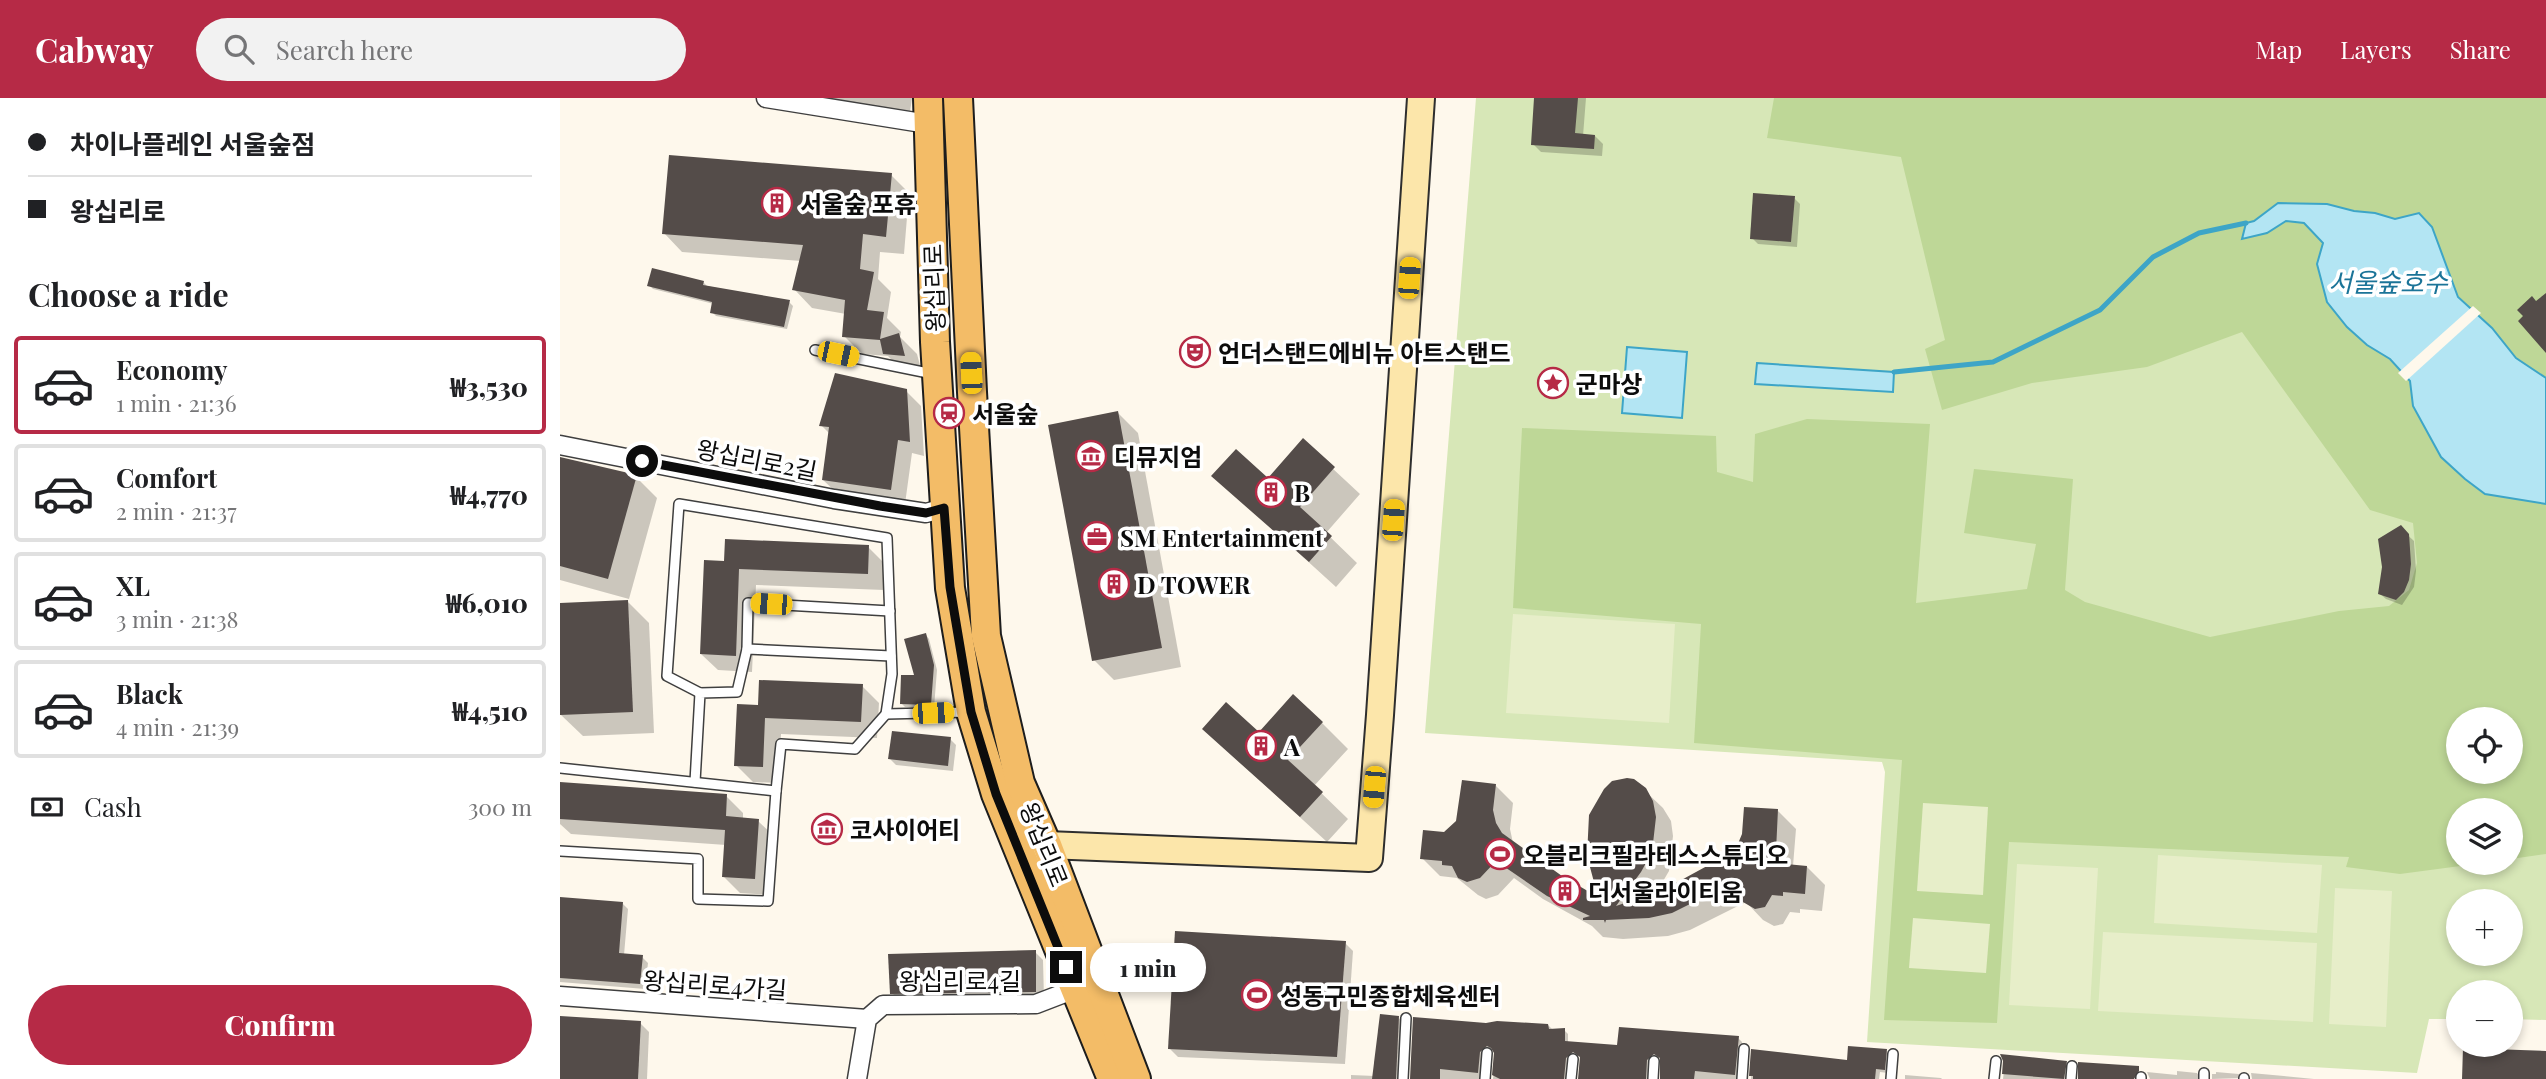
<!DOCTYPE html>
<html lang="en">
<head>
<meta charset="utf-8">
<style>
  :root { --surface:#fff; --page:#f2f2f2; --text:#202124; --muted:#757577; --line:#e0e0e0; --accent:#b62a46 }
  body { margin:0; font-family:"Playfair Display","Noto Sans KR",serif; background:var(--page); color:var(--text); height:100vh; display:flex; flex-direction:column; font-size:26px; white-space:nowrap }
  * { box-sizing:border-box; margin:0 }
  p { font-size:23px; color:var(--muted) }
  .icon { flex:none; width:38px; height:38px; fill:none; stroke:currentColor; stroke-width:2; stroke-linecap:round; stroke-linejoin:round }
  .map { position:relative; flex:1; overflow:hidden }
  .side { display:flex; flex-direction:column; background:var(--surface); width:560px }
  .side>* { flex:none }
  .banner { display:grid; align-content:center; height:154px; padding:0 28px; background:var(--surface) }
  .tools { position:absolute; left:1886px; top:609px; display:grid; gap:14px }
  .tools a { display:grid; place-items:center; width:77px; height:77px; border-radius:50%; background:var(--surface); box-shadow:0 4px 10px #0003; font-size:35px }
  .end { position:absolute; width:32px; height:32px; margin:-16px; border:9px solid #0c0c0c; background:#fff; box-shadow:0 0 0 4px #fff }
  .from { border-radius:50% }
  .bubble { position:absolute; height:49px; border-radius:24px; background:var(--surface); box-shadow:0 4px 10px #0003; font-size:23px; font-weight:800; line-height:49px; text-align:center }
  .car { position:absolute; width:21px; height:42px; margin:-21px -10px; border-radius:9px; box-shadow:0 0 5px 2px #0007; background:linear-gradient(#f5c518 24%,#345 0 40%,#f5c518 0 76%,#345 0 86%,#f5c518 0) }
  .banner b { display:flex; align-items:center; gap:24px; height:66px; font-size:26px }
  .banner b+b { border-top:2px solid var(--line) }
  .banner i { width:18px; height:18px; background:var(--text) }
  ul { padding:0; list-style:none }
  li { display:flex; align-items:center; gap:21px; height:98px; margin:0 14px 10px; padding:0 14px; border:4px solid var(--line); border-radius:7px }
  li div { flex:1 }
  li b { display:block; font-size:26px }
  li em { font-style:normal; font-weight:800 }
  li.selected { border-color:var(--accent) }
  li>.icon { width:63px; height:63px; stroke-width:1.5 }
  h2 { padding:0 28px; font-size:32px; line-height:84px }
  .pay { display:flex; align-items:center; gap:18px; height:77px; padding:0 28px; font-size:26px }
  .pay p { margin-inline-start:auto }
  .primary-button { display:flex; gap:14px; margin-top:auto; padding:14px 28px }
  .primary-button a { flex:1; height:80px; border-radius:42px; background:var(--accent); color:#fff; font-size:28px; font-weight:800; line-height:80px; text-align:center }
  header { display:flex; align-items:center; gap:42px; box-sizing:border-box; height:98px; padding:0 35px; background:var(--accent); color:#fff }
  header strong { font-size:33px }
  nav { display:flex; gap:38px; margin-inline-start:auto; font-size:24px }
  .search { width:490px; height:63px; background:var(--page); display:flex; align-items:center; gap:18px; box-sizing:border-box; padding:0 24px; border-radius:38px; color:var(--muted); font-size:26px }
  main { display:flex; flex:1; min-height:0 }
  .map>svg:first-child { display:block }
</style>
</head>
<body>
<header>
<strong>Cabway</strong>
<div class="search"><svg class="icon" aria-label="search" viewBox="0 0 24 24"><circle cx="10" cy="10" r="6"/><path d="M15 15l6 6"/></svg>Search here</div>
<nav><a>Map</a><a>Layers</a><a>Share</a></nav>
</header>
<main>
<section class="side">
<div class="banner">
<b><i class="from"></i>차이나플레인 서울숲점</b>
<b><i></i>왕십리로</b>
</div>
<h2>Choose a ride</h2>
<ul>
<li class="selected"><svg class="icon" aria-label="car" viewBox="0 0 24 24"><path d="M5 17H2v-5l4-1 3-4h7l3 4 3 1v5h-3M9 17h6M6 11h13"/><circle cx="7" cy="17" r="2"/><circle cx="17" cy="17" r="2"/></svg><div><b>Economy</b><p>1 min · 21:36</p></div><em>₩3,530</em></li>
<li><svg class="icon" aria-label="car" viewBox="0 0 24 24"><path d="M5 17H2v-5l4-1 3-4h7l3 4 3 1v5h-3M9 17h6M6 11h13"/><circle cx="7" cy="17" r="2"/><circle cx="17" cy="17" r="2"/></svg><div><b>Comfort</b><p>2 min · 21:37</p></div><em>₩4,770</em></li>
<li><svg class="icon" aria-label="car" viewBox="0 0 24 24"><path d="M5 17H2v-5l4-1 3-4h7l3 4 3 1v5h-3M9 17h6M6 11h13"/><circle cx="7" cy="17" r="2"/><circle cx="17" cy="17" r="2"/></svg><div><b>XL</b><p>3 min · 21:38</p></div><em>₩6,010</em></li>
<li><svg class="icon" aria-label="car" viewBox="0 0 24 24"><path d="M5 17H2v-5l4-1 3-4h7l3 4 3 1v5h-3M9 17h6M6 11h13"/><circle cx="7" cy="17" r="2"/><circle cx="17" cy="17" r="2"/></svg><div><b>Black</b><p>4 min · 21:39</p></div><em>₩4,510</em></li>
</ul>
<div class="pay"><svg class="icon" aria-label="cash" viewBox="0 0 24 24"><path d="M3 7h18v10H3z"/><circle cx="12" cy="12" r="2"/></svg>Cash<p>300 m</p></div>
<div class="primary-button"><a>Confirm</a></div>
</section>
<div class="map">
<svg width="1986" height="981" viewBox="0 0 1986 981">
  <rect width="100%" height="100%" fill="#fef8ec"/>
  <path fill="#d7e7b7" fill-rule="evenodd" d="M916 0H1986V922L1951 921V894H1899V921H1869L1857 975 1307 944 1325 674 1322 664 865 635ZM1899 621H1951V674H1899ZM1899 712H1951V765H1899ZM1899 803H1951V856H1899Z"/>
  <path fill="#bed797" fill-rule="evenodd" d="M1214 0H1986V756L1951 761V712H1899V765H1923L1840 776 1786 769 1789 759 1449 744 1437 925 1324 922 1342 662 1134 645 1141 526 953 510 962 330 1156 338 1157 374 1193 384 1195 336 1247 321 1370 326 1356 505 1467 491 1476 446 1404 435 1414 371 1513 381 1505 492 1525 504 1650 539 1779 513 1829 508 1849 492 1857 465 1853 425 1810 412 1682 234 1587 269 1472 285 1382 312 1365 251 1385 242 1341 59 1207 40ZM1899 621H1951V674H1899Z"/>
  <g fill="#e7eec9">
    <path d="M953 516 1115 526 1109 625 946 615Z"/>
    <path d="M1363 705 1428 709 1423 797 1357 793Z"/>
    <path d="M1598 757 1762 767 1757 835 1594 825Z"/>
    <path d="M1457 766 1538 770 1530 911 1449 907Z"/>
    <path d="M1775 790 1832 793 1826 929 1769 926Z"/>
    <path d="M1353 820 1430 826 1426 875 1349 870Z"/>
    <path d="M1543 834 1757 845 1753 924 1538 913Z"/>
  </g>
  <g fill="#b3e5f3" stroke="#3da5c7" stroke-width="2">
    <path d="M1718 105 1767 106 1794 113 1815 115 1835 121 1859 115 1872 129 1898 199 1932 230 1956 260 1986 280V406L1925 396 1905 381 1881 359 1853 308 1850 283 1830 261 1807 247 1787 229 1767 204 1757 166 1763 145 1744 125 1726 123 1707 135 1682 141 1686 125 1694 123Z"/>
    <path d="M1067 249 1127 254 1122 320 1062 315Z"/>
    <path d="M1197 265 1334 274 1333 294 1195 286Z"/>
  </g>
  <path fill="#fef8ec" d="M1913 208 1921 215 1846 283 1838 275Z"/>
  <g fill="#0003">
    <path d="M264 0H352L350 14 268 5Z"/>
    <path d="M976 0H1026L1023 38H1035L1043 46 1042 58 981 54 973 46Z"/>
    <path d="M331 77 349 95 344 156 320 154 318 181 331 194 327 220 341 234 340 239 357 256 362 275 343 274 328 258 302 256 284 238 286 216 252 210 234 191 241 163 122 154 104 135Z"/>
    <path d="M1234 100 1240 106 1237 149 1198 146 1192 140Z"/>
    <path d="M143 184 147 188 229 204 233 208 227 231 156 218 152 214 154 206 93 191 89 187Z"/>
    <path d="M346 293 361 308 364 358 352 355 345 406 278 396 263 382 270 336 261 327Z"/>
    <path d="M558 315 578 335 621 569 554 582 534 562Z"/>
    <path d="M743 343 800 396 766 435 797 465 776 489 654 378 708 382Z"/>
    <path d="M0 360 76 379 97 400 69 501 0 482Z"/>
    <path d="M1840 430 1854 443 1856 473 1854 489 1842 507 1826 501 1819 495Z"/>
    <path d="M308 449 325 466 324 492 196 487 192 574 158 572 141 556 165 465Z"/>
    <path d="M67 503 89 525 94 635 23 638 1 617 0 507Z"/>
    <path d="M366 537 369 541 377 572 374 610 345 609 341 605 356 579Z"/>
    <path d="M302 588 319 605 317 640 221 636 219 685 193 684 176 667 200 609Z"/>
    <path d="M762 625 788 651 754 688 788 721 767 744 644 631 699 636Z"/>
    <path d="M390 641 396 647 393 673 336 667 330 661Z"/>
    <path d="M0 686 166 698 183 715V721L198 723 215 739 211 797 180 795 163 778 166 747 11 736 0 726Z"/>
    <path d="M935 687 953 705 950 731 953 745 1001 780 1040 802 1084 692 1103 710 1111 723 1113 738 1109 773 1095 797 1170 758 1218 713 1236 731 1233 768 1247 769 1265 787 1262 813 1240 811V815L1230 814 1223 826 1214 828 1203 822 1186 804 1130 832 1108 838 1063 841 1043 839 1032 828 983 801 954 780 938 797 926 801 918 797 897 780 880 778 862 760Z"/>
    <path d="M0 800 62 805 68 811 64 857 82 859 88 865 85 891 0 884Z"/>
    <path d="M785 845 793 853 785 966 618 959 610 951Z"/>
    <path d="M475 854 483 862 484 901 340 903 332 895Z"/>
    <path d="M0 920 80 925 89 934 87 981H0Z"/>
    <path d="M839 920 843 924 840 981H791V977L815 978Z"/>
    <path d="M926 927H988L993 932H1004L1008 936V945L1059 949 1178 940 1182 944 1179 981H1101V960H1096L1090 981H1019L1020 958H1015L1008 981H933L936 955 934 952H929L922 981H852Z"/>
    <path d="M1193 953 1288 964 1326 953 1330 957 1328 975 1320 974 1319 981H1191Z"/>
    <path d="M1445 964 1506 965 1510 969 1508 981H1443Z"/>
    <path d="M1617 973 1637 975 1641 981H1590L1587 974 1617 977Z"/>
    <path d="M1656 974 1679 976 1683 980 1652 981V976H1656Z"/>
    <path d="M1691 975 1724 978 1754 981H1692Z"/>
    <path d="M1345 977 1381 980 1382 981H1345Z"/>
  </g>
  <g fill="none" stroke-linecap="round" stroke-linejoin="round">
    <path stroke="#3da5c7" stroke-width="5" d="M1334 274 1433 264 1540 212 1593 159 1639 135 1686 125"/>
  </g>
  <g fill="#544c49">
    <path d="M974 0H1018L1015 35 1035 37 1034 51 971 47Z"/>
    <path d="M109 57 332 75 326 139 303 136 300 171 314 174 307 212 324 214 320 241 339 235 345 258 323 256 320 242 282 239 285 202 232 192 243 147 102 136Z"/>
    <path d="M1193 95 1235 98 1231 144 1190 141Z"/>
    <path d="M92 170 144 183 143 187 230 202 224 229 150 215 152 204 87 188Z"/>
    <path d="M1986 195V255L1958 223 1963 218 1957 212 1972 198 1976 203Z"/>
    <path d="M275 275 347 291 350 344 338 342 331 392 262 382 269 329 259 328Z"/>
    <path d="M558 313 602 550 532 563 488 327Z"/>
    <path d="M743 340 775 369 740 409 772 438 749 464 651 378 676 351 708 380Z"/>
    <path d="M0 359 77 377 48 481 0 468Z"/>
    <path d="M1841 427 1849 436 1851 466 1849 482 1844 494 1836 502 1818 496 1822 469 1818 441Z"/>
    <path d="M165 441 309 447 308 476 179 471 176 558 140 556 144 462 164 463Z"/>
    <path d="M68 502 73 614 0 617V505Z"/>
    <path d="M366 535 374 567 371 607 340 606 341 577H354L344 541Z"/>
    <path d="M199 582 303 586 301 624 205 620 203 669 174 668 177 606 198 607Z"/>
    <path d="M733 596 763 624 728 662 763 694 740 719 642 631 666 604 699 634Z"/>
    <path d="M332 633 391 639 388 668 328 661Z"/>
    <path d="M1067 680 1074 681 1086 690 1093 703 1096 719 1092 754 1081 774 1056 808 1103 792 1169 756 1177 748 1182 736 1184 709 1218 711 1216 753 1226 766 1247 768 1245 796 1223 794V798L1212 797 1205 809 1195 811 1183 804 1170 786 1112 815 1089 820 1046 822 1045 825 1044 822H1023V820L1030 818 987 798 936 763 920 780 907 784 898 780 892 768 882 767V763L860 761 863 732 884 734 896 723 902 682 936 686 933 712 936 725 942 735 1002 778 1038 799 1027 758 1029 717 1044 691 1052 683Z"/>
    <path d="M0 684 167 696 166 718 199 721 195 781 162 779 165 732 0 721Z"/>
    <path d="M0 799 63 804 59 855 83 857 80 886 0 880Z"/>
    <path d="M615 833 786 843 777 959 608 951Z"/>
    <path d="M476 852V894L330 896 328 856Z"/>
    <path d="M820 916 839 918 836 981H812Z"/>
    <path d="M0 918 81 923 78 981H0Z"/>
    <path d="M853 919 926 925 937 923 988 926 989 931 1005 930V943L1057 947 1059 929 1179 938 1175 977 1135 973 1134 981H1100V960L1094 956 1087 962 1086 981H1018L1020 959 1013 954 1006 960 1004 981H940L932 977 934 955 931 950 927 948 920 954 918 975 880 971V981H850Z"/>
    <path d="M1288 948 1327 951 1325 972 1316 971 1315 981H1193V978H1189L1191 951 1287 962Z"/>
    <path d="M1903 950 1986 953V981H1902Z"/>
    <path d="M1440 956 1507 963 1504 981 1442 976 1443 963Z"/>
    <path d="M1518 964 1579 968V973L1574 981H1518Z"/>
  </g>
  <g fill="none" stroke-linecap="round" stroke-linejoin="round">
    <g stroke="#3f3f3f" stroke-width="12">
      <g id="lane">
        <path d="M255 252 373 276"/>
        <path d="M187 551 188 505 330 513"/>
        <path d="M326 616 409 614"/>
        <path d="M0 670 216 693 221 646 295 651 326 616 332 576 327 440 119 406 107 578 140 595"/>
        <path d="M135 684 140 595 177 594 187 551 331 558"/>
        <path d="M0 753 138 761V801L208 803 216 693"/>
        <path d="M843 981 846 920"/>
        <path d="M925 981 927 955"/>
        <path d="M1011 981 1013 961"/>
        <path d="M1093 981 1094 963"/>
        <path d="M1182 981 1184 951"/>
        <path d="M1331 981 1333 956"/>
        <path d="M1434 981 1436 963"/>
        <path d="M1511 981 1512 968"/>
        <path d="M1581 981V979"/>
        <path d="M1644 981V975"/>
        <path d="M1684 981V980"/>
      </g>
    </g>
    <g stroke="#3f3f3f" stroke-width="21">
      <g id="street">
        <path d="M206 0 368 26"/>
        <path d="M0 347 274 401 366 415 384 410"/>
        <path d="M0 898 307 921"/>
        <path d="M297 981 307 921 323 907 476 906 515 891"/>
      </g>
    </g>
    <g stroke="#2e2e2e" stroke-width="30">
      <path id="secondary" d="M468 754 487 747 809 760 820 617 861 0"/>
    </g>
    <g stroke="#1d1d1d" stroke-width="32">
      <g id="primary">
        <path d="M368 0 375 244 390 490 411 614 436 696 552 981"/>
        <path d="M398 0 412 294 426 538 460 685 487 747 576 981"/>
      </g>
    </g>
    <use href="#lane" stroke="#fff" stroke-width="9"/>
    <use href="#street" stroke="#fff" stroke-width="18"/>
    <use href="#secondary" stroke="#fce6aa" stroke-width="26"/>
    <use href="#primary" stroke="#f3bc67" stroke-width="28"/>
  </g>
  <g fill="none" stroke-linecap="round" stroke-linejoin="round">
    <path stroke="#0c0c0c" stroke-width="9" d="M82 363 320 408 366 415 384 410 390 489 411 614 436 696 506 869"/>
  </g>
  <defs>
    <g id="building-ring" transform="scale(1.575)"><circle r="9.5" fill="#fff" stroke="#b62a46" stroke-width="1.5"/><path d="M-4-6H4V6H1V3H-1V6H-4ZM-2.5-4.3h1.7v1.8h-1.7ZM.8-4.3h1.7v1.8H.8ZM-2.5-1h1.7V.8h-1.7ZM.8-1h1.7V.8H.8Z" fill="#b62a46"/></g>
    <g id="theatre-ring" transform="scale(1.575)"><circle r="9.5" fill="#fff" stroke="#b62a46" stroke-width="1.5"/><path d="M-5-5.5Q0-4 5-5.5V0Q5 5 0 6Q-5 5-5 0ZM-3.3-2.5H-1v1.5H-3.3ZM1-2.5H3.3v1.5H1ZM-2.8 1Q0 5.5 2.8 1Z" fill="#b62a46"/></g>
    <g id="sight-ring" transform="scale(1.575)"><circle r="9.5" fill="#fff" stroke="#b62a46" stroke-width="1.5"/><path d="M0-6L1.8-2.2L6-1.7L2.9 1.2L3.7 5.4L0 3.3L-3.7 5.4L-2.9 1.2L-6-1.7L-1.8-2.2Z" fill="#b62a46"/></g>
    <g id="station-ring" transform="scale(1.575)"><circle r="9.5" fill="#fff" stroke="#b62a46" stroke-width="1.5"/><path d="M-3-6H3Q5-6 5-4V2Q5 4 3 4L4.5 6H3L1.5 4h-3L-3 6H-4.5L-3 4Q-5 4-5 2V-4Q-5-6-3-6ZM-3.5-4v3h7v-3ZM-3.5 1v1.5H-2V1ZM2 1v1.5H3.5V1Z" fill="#b62a46"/></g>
    <g id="museum-ring" transform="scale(1.575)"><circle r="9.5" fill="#fff" stroke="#b62a46" stroke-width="1.5"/><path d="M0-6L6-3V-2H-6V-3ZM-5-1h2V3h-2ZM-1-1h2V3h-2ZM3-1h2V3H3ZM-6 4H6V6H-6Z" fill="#b62a46"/></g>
    <g id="office-ring" transform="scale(1.575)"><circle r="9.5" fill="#fff" stroke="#b62a46" stroke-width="1.5"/><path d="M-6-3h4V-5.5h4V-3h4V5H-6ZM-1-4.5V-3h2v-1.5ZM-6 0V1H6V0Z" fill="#b62a46"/></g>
    <g id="stadium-ring" transform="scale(1.575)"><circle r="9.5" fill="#fff" stroke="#b62a46" stroke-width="1.5"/><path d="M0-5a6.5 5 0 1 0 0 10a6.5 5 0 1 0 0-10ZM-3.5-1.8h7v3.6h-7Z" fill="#b62a46"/></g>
  </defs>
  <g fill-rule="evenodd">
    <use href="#building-ring" x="217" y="105"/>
    <use href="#theatre-ring" x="635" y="254"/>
    <use href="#sight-ring" x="993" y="285"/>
    <use href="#station-ring" x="389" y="315"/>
    <use href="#museum-ring" x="531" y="358"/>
    <use href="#building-ring" x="711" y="394"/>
    <use href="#office-ring" x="537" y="439"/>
    <use href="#building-ring" x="554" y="486"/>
    <use href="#building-ring" x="701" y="648"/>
    <use href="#museum-ring" x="267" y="731"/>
    <use href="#stadium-ring" x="940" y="756"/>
    <use href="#building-ring" x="1005" y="793"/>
    <use href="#stadium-ring" x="697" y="897"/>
  </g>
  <g text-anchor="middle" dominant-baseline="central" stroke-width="7" stroke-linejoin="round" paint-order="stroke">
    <g font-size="24" font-weight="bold" fill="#0c0c0c" stroke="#fff" text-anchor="start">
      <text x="240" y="105">서울숲 포휴</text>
      <text x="658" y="254">언더스탠드에비뉴 아트스탠드</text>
      <text x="1016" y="285">군마상</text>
      <text x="412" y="315">서울숲</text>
      <text x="554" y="358">디뮤지엄</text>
      <text x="734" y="394">B</text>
      <text x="560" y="439">SM Entertainment</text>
      <text x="577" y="486">D TOWER</text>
      <text x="724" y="648">A</text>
      <text x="290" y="731">코사이어티</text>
      <text x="963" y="756">오블리크필라테스스튜디오</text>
      <text x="1028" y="793">더서울라이티움</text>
      <text x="720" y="897">성동구민종합체육센터</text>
    </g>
    <g font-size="24" fill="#0c0c0c" stroke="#fff">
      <text transform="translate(373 190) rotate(-92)">왕십리로</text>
      <text transform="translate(197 361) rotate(11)">왕십리로2길</text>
      <text transform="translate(485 746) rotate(68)">왕십리로</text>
      <text x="400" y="882">왕십리로4길</text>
      <text transform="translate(155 886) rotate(4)">왕십리로4가길</text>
    </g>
    <g font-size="26" font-style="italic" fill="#1b7498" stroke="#fff">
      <text x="1828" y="183">서울숲호수</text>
    </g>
  </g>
</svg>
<div class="tools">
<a><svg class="icon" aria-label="locate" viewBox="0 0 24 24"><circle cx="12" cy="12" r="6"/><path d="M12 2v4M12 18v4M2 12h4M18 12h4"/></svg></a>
<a><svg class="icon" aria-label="layers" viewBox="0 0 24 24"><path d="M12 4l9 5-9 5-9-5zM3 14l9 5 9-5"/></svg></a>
<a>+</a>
<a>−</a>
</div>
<i class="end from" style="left:82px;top:363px"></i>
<i class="end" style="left:506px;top:869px"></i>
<div class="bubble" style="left:530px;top:845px;width:116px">1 min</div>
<i class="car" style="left:849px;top:180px;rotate:4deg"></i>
<i class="car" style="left:278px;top:256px;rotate:102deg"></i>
<i class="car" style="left:411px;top:275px;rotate:357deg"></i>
<i class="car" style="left:833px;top:422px;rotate:4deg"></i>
<i class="car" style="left:211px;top:506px;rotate:273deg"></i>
<i class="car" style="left:373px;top:615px;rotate:88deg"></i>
<i class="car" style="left:814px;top:689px;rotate:185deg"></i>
</div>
</main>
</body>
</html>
